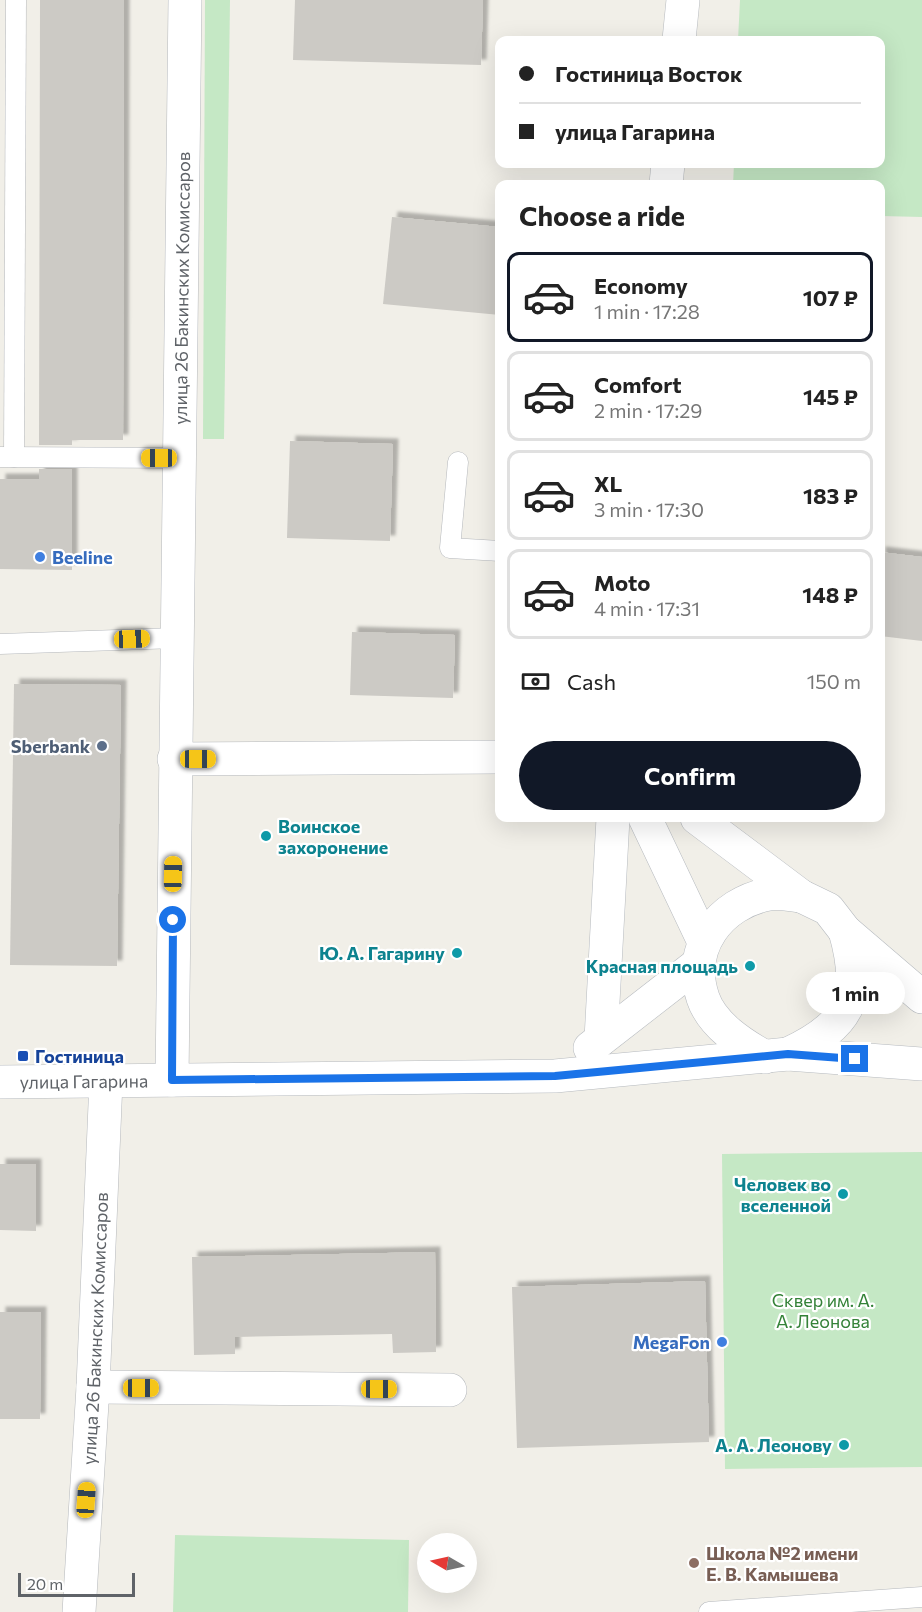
<!DOCTYPE html>
<html lang="en">
<head>
<meta charset="utf-8">
<style>
  :root { --surface:#fff; --page:#f6f6f6; --text:#222; --muted:#767676; --line:#e0e0e0; --accent:#111827 }
  body { margin:0; font-family:Commissioner,sans-serif; background:var(--page); color:var(--text); height:100vh; display:flex; flex-direction:column; font-size:22px; white-space:nowrap }
  * { box-sizing:border-box; margin:0 }
  p { font-size:20px; color:var(--muted) }
  .icon { flex:none; width:33px; height:33px; fill:none; stroke:currentColor; stroke-width:2; stroke-linecap:round; stroke-linejoin:round }
  .map { position:relative; flex:1; overflow:hidden }
  .sheet { position:absolute; left:495px; top:180px; width:390px; height:642px; display:flex; flex-direction:column; background:var(--surface); border-radius:12px; box-shadow:0 6px 24px #0002 }
  .sheet>* { flex:none }
  .hud { position:absolute; left:495px; top:36px; width:390px; height:132px; border-radius:12px; box-shadow:0 6px 24px #0002; display:grid; align-content:center; height:132px; padding:0 24px; background:var(--surface) }
  .needle { width:39px; rotate:279deg }
  .buttons { position:absolute; left:417px; top:1533px; display:grid; gap:12px }
  .buttons a { display:grid; place-items:center; width:60px; height:60px; border-radius:50%; background:var(--surface); box-shadow:0 6px 24px #0002; font-size:30px }
  .scale { position:absolute; left:18px; bottom:15px; width:117px; box-sizing:border-box; padding-left:6px; border:3px solid #5f6368; border-top:0; font-size:16px; line-height:21px; white-space:nowrap; color:#5f6368; -webkit-text-stroke:4px #fff; paint-order:stroke }
  .end { position:absolute; width:27px; height:27px; margin:-14px; border:8px solid #1a73e8; background:#fff; box-shadow:0 0 0 3px #fff }
  .from { border-radius:50% }
  .bubble { position:absolute; height:42px; border-radius:21px; background:var(--surface); box-shadow:0 6px 24px #0002; font-size:20px; font-weight:700; line-height:42px; text-align:center }
  .car { position:absolute; width:18px; height:36px; margin:-18px -9px; border-radius:8px; box-shadow:0 0 4px 2px #0007; background:linear-gradient(#f5c518 24%,#345 0 40%,#f5c518 0 76%,#345 0 86%,#f5c518 0) }
  .hud b { display:flex; align-items:center; gap:21px; height:57px; font-size:22px }
  .hud b+b { border-top:2px solid var(--line) }
  .hud i { width:15px; height:15px; background:var(--text) }
  ul { padding:0; list-style:none }
  li { display:flex; align-items:center; gap:18px; height:90px; margin:0 12px 9px; padding:0 12px; border:3px solid var(--line); border-radius:12px }
  li div { flex:1 }
  li b { display:block; font-size:22px }
  li em { font-style:normal; font-weight:700 }
  li.selected { border-color:var(--accent) }
  li>.icon { width:54px; height:54px; stroke-width:1.5 }
  h2 { padding:0 24px; font-size:27px; line-height:72px }
  .pay { display:flex; align-items:center; gap:15px; height:66px; padding:0 24px; font-size:22px }
  .pay p { margin-inline-start:auto }
  .primary-button { display:flex; gap:12px; margin-top:auto; padding:12px 24px }
  .primary-button a { flex:1; height:69px; border-radius:36px; background:var(--accent); color:#fff; font-size:24px; font-weight:700; line-height:69px; text-align:center }
  .map>svg:first-child { display:block }
</style>
</head>
<body>
<div class="map">
<svg width="922" height="1612" viewBox="0 0 922 1612">
  <defs>
    <filter id="shadow"><feDropShadow dx="5.5" dy="-5.5" stdDeviation="1.5" flood-color="#0004"/></filter>
  </defs>
  <rect width="100%" height="100%" fill="#f1efe8"/>
  <g fill="#c5e8c5">
    <path d="M205 0H230L224 439H203Z"/>
    <path d="M740 0H922V217L881 216 880 184H733L734 164H880V40H738Z"/>
    <path d="M922 1152V1467L725 1469 722 1154Z"/>
    <path d="M175 1535 409 1540 408 1612H173Z"/>
  </g>
  <g fill="#cccac5" filter="url(#shadow)">
    <path d="M40 0H124L123 440H72V445H39Z"/>
    <path d="M295 0H483L481 65 293 60Z"/>
    <path d="M392 217 500 227V315L383 304Z"/>
    <path d="M290 441 393 444 390 541 287 538Z"/>
    <path d="M39 469H72V570L0 569V479H39Z"/>
    <path d="M880 552 922 557V641L880 636Z"/>
    <path d="M352 632 455 635 453 698 350 695Z"/>
    <path d="M14 684 121 685 117 966 10 965Z"/>
    <path d="M0 1164H36V1231L0 1230Z"/>
    <path d="M435 1252 436 1352 393 1353 392 1334 235 1337V1354L194 1355 192 1257Z"/>
    <path d="M705 1281 709 1442 517 1448 512 1287Z"/>
    <path d="M0 1312H41L40 1419H0Z"/>
  </g>
  <g fill="none" stroke-linecap="round" stroke-linejoin="round">
    <g stroke="#b5b8bc" stroke-width="21">
      <g id="lane">
        <path d="M0 457 179 458"/>
        <path d="M14 457 16 0"/>
        <path d="M458 462 450 548 500 551"/>
        <path d="M0 644 176 638"/>
        <path d="M709 1612 922 1597"/>
      </g>
    </g>
    <g stroke="#b5b8bc" stroke-width="34">
      <g id="street">
        <path d="M174 759 500 757"/>
        <path id="s1" d="M172 1080 185 0"/>
        <path d="M93 1387 450 1390"/>
        <path id="s2" d="M79 1612 93 1387 106 1081"/>
      </g>
    </g>
    <g stroke="#b6babf" stroke-width="34">
      <g id="secondary">
        <path d="M679 40 683 0"/>
        <path d="M666 184 668 164"/>
        <path d="M645 818 704 942"/>
        <path d="M697 818 801 896 828 909 845 931 922 997"/>
        <path d="M601 1039 613 818"/>
        <path d="M590 1048 698 964"/>
        <path d="M788 1054C850 1025 864 997 845 931"/>
        <path d="M765 1057C742 1044 712 1025 703 998 686 948 720 903 769 894 779 892 791 895 801 896"/>
        <path id="s3" d="M0 1082 555 1076 788 1054 922 1064"/>
      </g>
    </g>
    <use href="#lane" stroke="#fff" stroke-width="20"/>
    <use href="#street" stroke="#fff" stroke-width="33"/>
    <use href="#secondary" stroke="#fff" stroke-width="33"/>
  </g>
  <g fill="none" stroke-linecap="round" stroke-linejoin="round">
    <path stroke="#1a73e8" stroke-width="8" d="M173 920 172 1080 555 1076 788 1054 855 1059"/>
  </g>
  <g fill="#3f7fe0" stroke="#fff" stroke-width="2">
    <circle cx="40" cy="557" r="6"/>
    <circle cx="722" cy="1342" r="6"/>
  </g>
  <circle fill="#5c6f8a" stroke="#fff" stroke-width="2" cx="102" cy="746" r="6"/>
  <g fill="#0f9aa8" stroke="#fff" stroke-width="2">
    <circle cx="266" cy="836" r="6"/>
    <circle cx="457" cy="953" r="6"/>
    <circle cx="750" cy="966" r="6"/>
    <circle cx="843" cy="1194" r="6"/>
    <circle cx="844" cy="1445" r="6"/>
  </g>
  <rect fill="#1a4fb4" stroke="#fff" stroke-width="2" x="17" y="1050" width="12" height="12" rx="3"/>
  <circle fill="#8d6e63" stroke="#fff" stroke-width="2" cx="694" cy="1563" r="6"/>
  <g text-anchor="middle" dominant-baseline="central" stroke-width="4.5" stroke-linejoin="round" paint-order="stroke">
    <g font-size="18" fill="#5f6368" stroke="#fff">
      <text stroke="none"><textPath href="#s1" startOffset="792">улица 26 Бакинских Комиссаров</textPath></text>
      <text stroke="none"><textPath href="#s3" startOffset="84">улица Гагарина</textPath></text>
      <text stroke="none"><textPath href="#s2" startOffset="284">улица 26 Бакинских Комиссаров</textPath></text>
    </g>
    <g font-size="18" font-weight="bold" fill="#366cbe" stroke="#fff" text-anchor="start">
      <text x="52" y="557">Beeline</text>
      <text x="710" y="1342" text-anchor="end">MegaFon</text>
    </g>
    <g font-size="18" font-weight="bold" fill="#4e5e75" stroke="#fff" text-anchor="end">
      <text x="90" y="746">Sberbank</text>
    </g>
    <g font-size="18" font-weight="bold" fill="#0d838f" stroke="#fff" text-anchor="end">
      <text x="278" y="826" text-anchor="start">Воинское<tspan x="278" dy="21">захоронение</tspan></text>
      <text x="445" y="953">Ю. А. Гагарину</text>
      <text x="738" y="966">Красная площадь</text>
      <text x="831" y="1184">Человек во<tspan x="831" dy="21">вселенной</tspan></text>
      <text x="832" y="1445">А. А. Леонову</text>
    </g>
    <g font-size="18" font-weight="bold" fill="#164399" stroke="#fff" text-anchor="start">
      <text x="35" y="1056">Гостиница</text>
    </g>
    <g font-size="18" fill="#348238" stroke="#fff">
      <text x="823" y="1300">Сквер им. А.<tspan x="823" dy="21">А. Леонова</tspan></text>
    </g>
    <g font-size="18" font-weight="bold" fill="#785e54" stroke="#fff" text-anchor="start">
      <text x="706" y="1553">Школа №2 имени<tspan x="706" dy="21">Е. В. Камышева</tspan></text>
    </g>
  </g>
</svg>
<div class="buttons">
<a><svg class="needle" viewBox="-14 -14 28 28"><path d="M0-13l5 13h-10z" fill="#e53935"/><path d="M0 13l5-13h-10z" fill="#767676"/></svg></a>
</div>
<div class="scale">20 m</div>
<i class="end from" style="left:173px;top:920px"></i>
<i class="end" style="left:855px;top:1059px"></i>
<div class="bubble" style="left:806px;top:972px;width:99px">1 min</div>
<i class="car" style="left:159px;top:458px;rotate:270deg"></i>
<i class="car" style="left:132px;top:639px;rotate:88deg"></i>
<i class="car" style="left:198px;top:759px;rotate:90deg"></i>
<i class="car" style="left:173px;top:874px;rotate:1deg"></i>
<i class="car" style="left:141px;top:1388px;rotate:90deg"></i>
<i class="car" style="left:379px;top:1389px;rotate:90deg"></i>
<i class="car" style="left:86px;top:1500px;rotate:4deg"></i>
<div class="hud">
<b><i class="from"></i>Гостиница Восток</b>
<b><i></i>улица Гагарина</b>
</div>
<section class="sheet">
<h2>Choose a ride</h2>
<ul>
<li class="selected"><svg class="icon" aria-label="car" viewBox="0 0 24 24"><path d="M5 17H2v-5l4-1 3-4h7l3 4 3 1v5h-3M9 17h6M6 11h13"/><circle cx="7" cy="17" r="2"/><circle cx="17" cy="17" r="2"/></svg><div><b>Economy</b><p>1 min · 17:28</p></div><em>107 ₽</em></li>
<li><svg class="icon" aria-label="car" viewBox="0 0 24 24"><path d="M5 17H2v-5l4-1 3-4h7l3 4 3 1v5h-3M9 17h6M6 11h13"/><circle cx="7" cy="17" r="2"/><circle cx="17" cy="17" r="2"/></svg><div><b>Comfort</b><p>2 min · 17:29</p></div><em>145 ₽</em></li>
<li><svg class="icon" aria-label="car" viewBox="0 0 24 24"><path d="M5 17H2v-5l4-1 3-4h7l3 4 3 1v5h-3M9 17h6M6 11h13"/><circle cx="7" cy="17" r="2"/><circle cx="17" cy="17" r="2"/></svg><div><b>XL</b><p>3 min · 17:30</p></div><em>183 ₽</em></li>
<li><svg class="icon" aria-label="car" viewBox="0 0 24 24"><path d="M5 17H2v-5l4-1 3-4h7l3 4 3 1v5h-3M9 17h6M6 11h13"/><circle cx="7" cy="17" r="2"/><circle cx="17" cy="17" r="2"/></svg><div><b>Moto</b><p>4 min · 17:31</p></div><em>148 ₽</em></li>
</ul>
<div class="pay"><svg class="icon" aria-label="cash" viewBox="0 0 24 24"><path d="M3 7h18v10H3z"/><circle cx="12" cy="12" r="2"/></svg>Cash<p>150 m</p></div>
<div class="primary-button"><a>Confirm</a></div>
</section>
</div>
</body>
</html>
